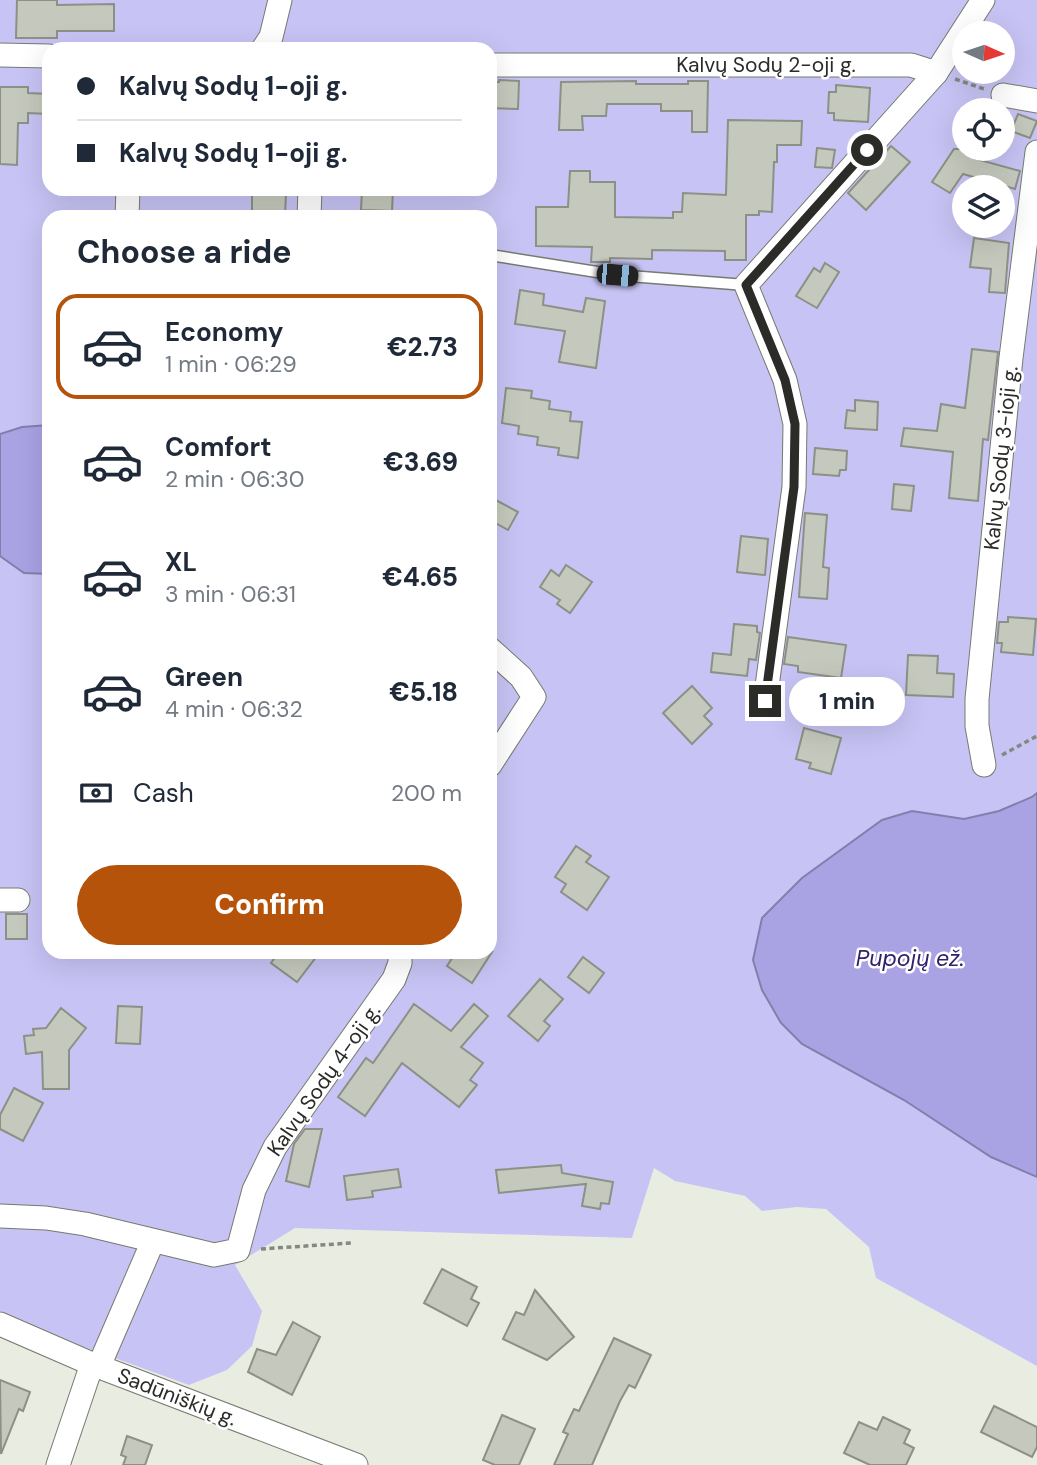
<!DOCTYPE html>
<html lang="en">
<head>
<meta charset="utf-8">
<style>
  :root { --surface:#fff; --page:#f6f6f7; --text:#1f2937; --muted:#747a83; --line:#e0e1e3; --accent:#b45309 }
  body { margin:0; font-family:"DM Sans",sans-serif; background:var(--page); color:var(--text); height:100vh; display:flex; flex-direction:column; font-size:26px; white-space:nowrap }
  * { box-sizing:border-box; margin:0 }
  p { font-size:23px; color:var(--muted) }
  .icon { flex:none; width:38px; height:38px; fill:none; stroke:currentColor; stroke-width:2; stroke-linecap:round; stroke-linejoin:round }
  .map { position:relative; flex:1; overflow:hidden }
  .sheet { position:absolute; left:42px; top:210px; width:455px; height:749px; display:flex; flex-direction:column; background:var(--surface); border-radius:21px; box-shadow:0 7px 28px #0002 }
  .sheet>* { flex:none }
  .banner { position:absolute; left:42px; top:42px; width:455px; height:154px; border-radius:21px; box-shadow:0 7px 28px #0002; display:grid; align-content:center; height:154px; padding:0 35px; background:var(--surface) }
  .needle { width:46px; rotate:93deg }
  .fabs { position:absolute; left:952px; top:21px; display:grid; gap:14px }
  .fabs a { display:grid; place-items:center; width:63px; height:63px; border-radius:50%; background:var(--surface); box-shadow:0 7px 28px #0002; font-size:35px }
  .end { position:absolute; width:32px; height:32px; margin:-16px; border:9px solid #2b2c28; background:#fff; box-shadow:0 0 0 4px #fff }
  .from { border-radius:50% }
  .bubble { position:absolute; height:49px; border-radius:24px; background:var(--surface); box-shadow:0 7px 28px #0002; font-size:23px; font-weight:800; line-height:49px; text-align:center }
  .car { position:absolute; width:21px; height:42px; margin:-21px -10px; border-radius:9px; box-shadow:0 0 5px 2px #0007; background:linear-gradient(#222 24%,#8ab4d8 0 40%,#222 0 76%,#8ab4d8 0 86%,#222 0) }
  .banner b { display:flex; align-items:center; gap:24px; height:66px; font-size:26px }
  .banner b+b { border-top:2px solid var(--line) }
  .banner i { width:18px; height:18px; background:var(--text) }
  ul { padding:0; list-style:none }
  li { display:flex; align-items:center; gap:21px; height:105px; margin:0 14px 10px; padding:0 21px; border:4px solid transparent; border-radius:21px }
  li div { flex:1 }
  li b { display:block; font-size:26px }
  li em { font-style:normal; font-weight:800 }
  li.active { border-color:var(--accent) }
  li>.icon { width:63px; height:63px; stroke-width:1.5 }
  h2 { padding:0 35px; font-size:32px; line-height:84px }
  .pay { display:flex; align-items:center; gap:18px; height:77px; padding:0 35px; font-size:26px }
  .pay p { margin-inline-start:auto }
  .cta { display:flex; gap:14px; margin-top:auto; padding:14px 35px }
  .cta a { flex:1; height:80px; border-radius:42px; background:var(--accent); color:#fff; font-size:28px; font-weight:800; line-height:80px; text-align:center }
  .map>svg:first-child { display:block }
</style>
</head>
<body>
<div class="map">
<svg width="1037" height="1465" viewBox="0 0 1037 1465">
  <rect width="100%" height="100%" fill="#e9ede1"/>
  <path fill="#c7c4f5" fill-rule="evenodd" d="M0 0H1037V793L1033 797 999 811 964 819 912 811 882 820 802 878 762 918 753 960 762 990 781 1023 802 1044 904 1100 991 1157 1037 1177V1366L876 1278 869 1247 826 1209 797 1207 762 1211 745 1196 675 1181 654 1168 632 1238 295 1228 235 1265 262 1311 252 1346 227 1370 189 1385 84 1347 0 1311V556L24 573 49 574V952H490V217H49V425L22 427 0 434ZM964 33H1003V72H964ZM49 49H490V189H49ZM964 110H1003V149H964ZM964 187H1003V226H964Z"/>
  <g fill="#a9a3e4" stroke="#837fac" stroke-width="2">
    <path d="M49 425V574L24 573 0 556V434L22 427Z"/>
    <path d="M1037 793V1177L991 1157 904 1100 802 1044 781 1023 762 990 753 960 762 918 802 878 882 820 912 811 964 819 999 811 1032 797Z"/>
  </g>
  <g fill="#c5c9bd" stroke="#8c9085" stroke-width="2">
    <path d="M17 0H57V5L114 4V31H57V38H16Z"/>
    <path d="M499 80 519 81 518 109 490 108V82H499Z"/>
    <path d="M636 81V84H688V81H708L707 132H692V111H661V104H607L606 116H582L583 130H559L561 82Z"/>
    <path d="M836 85 870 88 868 122 834 120V113H828L829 92H836Z"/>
    <path d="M0 87H28V93L49 94V114L28 113V123H18L17 165 0 164Z"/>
    <path d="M1018 114 1037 121 1030 138 1011 131Z"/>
    <path d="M728 120 802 121 801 145H777V162H774L772 212 759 211V215H746V260H725V251L652 250V259L610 258V262H591L592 247 536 246V207H568L570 171H590V182H615V217L673 218V212H682L683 193 726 195Z"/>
    <path d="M891 146 910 162 866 210 848 193Z"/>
    <path d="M817 148 835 150 832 168 815 167Z"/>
    <path d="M954 149H982L976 159 1020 171 1015 189 963 174 950 193 932 182Z"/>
    <path d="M362 189H393L392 211 361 210Z"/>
    <path d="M252 191 286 192 285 217H252Z"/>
    <path d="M974 238 1009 243 1005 293 989 292 991 269 970 267Z"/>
    <path d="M825 263 839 272 817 308 796 296 814 268 820 272Z"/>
    <path d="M520 290 544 294 543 305 583 312 586 298 605 301 596 368 559 362 565 331 515 324Z"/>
    <path d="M972 349 998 352 988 440 983 439 978 501 949 498 953 452 901 446 904 428 937 431 941 404 965 408Z"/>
    <path d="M506 388 532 391 531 398 550 401 549 409 571 412 570 421 582 422 578 458 558 455 559 448 537 445 538 437 518 434 519 426 502 423Z"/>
    <path d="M855 400 878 402 877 430 845 428 847 410 855 411Z"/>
    <path d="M815 448 847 451 846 470H840L839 476 813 474Z"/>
    <path d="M894 484 914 486 911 511 892 509Z"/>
    <path d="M490 497 518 512 508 530 490 520Z"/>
    <path d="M805 513 827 515 823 567 829 568 827 599 799 597Z"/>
    <path d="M741 536 768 539 765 575 737 572Z"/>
    <path d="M566 565 592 582 570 613 557 604 560 600 540 587 551 570 559 576Z"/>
    <path d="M1008 617 1036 619 1033 655 1001 652 1002 643H997L999 622H1008Z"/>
    <path d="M734 624 757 626V632L760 633 756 660 749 659 747 676 711 672 713 653 731 655Z"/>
    <path d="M788 637 846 645 841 678 798 672V666L784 664Z"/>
    <path d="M908 655 938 656 937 673 954 674 953 697 906 695Z"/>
    <path d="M692 686 712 708 704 716 712 724 692 744 663 713Z"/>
    <path d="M804 728 841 738 831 774 809 768 811 763 796 759Z"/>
    <path d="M576 846 591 856 586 862 609 877 587 910 561 892 566 884 555 877Z"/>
    <rect x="6" y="914" width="21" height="25"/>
    <path d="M279 952H320L297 982 271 963Z"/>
    <path d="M456 952H492L472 983 447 966Z"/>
    <path d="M583 957 604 973 589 993 568 977Z"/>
    <path d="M540 979 563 999 544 1021 550 1026 538 1041 508 1016Z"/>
    <path d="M414 1004 451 1031 474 1004 488 1016 461 1047 483 1063 470 1080 477 1085 459 1107 402 1063 365 1116 338 1097 366 1058 373 1063Z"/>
    <path d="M118 1006 142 1007 140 1044 116 1043Z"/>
    <path d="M61 1008 86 1028 69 1050V1089H43L42 1052 26 1054 24 1036 34 1035 33 1029 46 1028Z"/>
    <path d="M14 1088 43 1103 23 1141 0 1129V1115Z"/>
    <path d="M305 1129H322L309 1187 286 1181 294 1144Z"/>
    <path d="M561 1165 562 1173 613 1182 609 1204 601 1203 600 1209 582 1206 586 1184 499 1193 496 1170Z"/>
    <path d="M398 1169 401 1187 372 1191 373 1197 347 1200 344 1176Z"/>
    <path d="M442 1269 477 1287 471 1299 479 1303 467 1326 424 1303Z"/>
    <path d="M535 1290 574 1337 547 1360 503 1339 516 1312 524 1315Z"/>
    <path d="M293 1322 320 1337 292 1395 248 1372 257 1349 276 1355Z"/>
    <path d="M614 1338 651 1355 635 1388 629 1385 620 1401 592 1465H554L568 1434 563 1432 574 1409 579 1411Z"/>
    <path d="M0 1380 30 1392 23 1411 19 1409 1 1454Z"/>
    <path d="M994 1406 1037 1427V1447L1032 1457 981 1432Z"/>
    <path d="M502 1415 535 1429 519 1465H495L483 1460Z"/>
    <path d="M883 1417 910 1430 904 1443 914 1448 906 1465H870L844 1453 859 1422 877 1430Z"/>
    <path d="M127 1436 152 1445 145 1465H123L126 1457 121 1455Z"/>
  </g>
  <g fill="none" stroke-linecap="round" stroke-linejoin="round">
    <g stroke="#767a6f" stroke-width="13">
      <path id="service" d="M490 255 616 275 746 285"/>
    </g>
    <g stroke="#767a6f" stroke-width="25">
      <g id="minor">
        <path d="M263 49 271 37 280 0"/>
        <path d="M0 55 49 56"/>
        <path d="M490 65H911L936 73"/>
        <path d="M1003 95 1037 101"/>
        <path d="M127 217 128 189"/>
        <path d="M309 217 310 189"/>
        <path d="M490 649 521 677 534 697 490 765"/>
        <path d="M765 701 794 487 795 424 785 380 746 285 936 73 983 0"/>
        <path d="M984 765 977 726V699L1011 358 1037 152"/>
        <path d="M0 900H18"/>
        <path d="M0 1216 46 1218 85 1224 214 1255 238 1250 254 1190 275 1147 394 979 400 963V952"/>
        <path d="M0 1324 92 1364 356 1465"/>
        <path d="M99 1366 153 1241"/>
        <path d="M58 1465 92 1364"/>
      </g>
    </g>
    <g stroke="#858880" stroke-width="3.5" stroke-dasharray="5 3.5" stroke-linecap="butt">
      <path d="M955 79 984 89"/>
      <path d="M1002 755 1037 736"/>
      <path d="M261 1249 351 1243"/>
    </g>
    <use href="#service" stroke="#fff" stroke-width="10"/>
    <use href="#minor" stroke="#fff" stroke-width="23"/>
  </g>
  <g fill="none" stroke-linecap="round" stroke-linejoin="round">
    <path stroke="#2b2c28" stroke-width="9" d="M765 701 794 487 795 424 785 380 746 285 867 150"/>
  </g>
  <g text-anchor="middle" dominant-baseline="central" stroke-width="5" stroke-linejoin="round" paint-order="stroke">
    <g font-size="21" fill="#2b2c28" stroke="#fff">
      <text x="766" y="65">Kalvų Sodų 2-oji g.</text>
      <text transform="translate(1001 458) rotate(-84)">Kalvų Sodų 3-ioji g.</text>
      <text transform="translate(324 1080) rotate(-55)">Kalvų Sodų 4-oji g.</text>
      <text transform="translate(177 1397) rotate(21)">Sadūniškių g.</text>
    </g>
    <g font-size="23" font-style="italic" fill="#33216c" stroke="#fff">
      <text x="910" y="958">Pupojų ež.</text>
    </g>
  </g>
</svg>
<div class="fabs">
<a><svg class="needle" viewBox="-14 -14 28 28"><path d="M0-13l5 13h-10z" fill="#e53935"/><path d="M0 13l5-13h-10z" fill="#747a83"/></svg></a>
<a><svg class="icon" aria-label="locate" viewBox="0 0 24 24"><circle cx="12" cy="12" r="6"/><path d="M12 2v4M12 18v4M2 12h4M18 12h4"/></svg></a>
<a><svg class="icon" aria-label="layers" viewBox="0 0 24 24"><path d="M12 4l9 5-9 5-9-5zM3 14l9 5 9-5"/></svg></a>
</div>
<i class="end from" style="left:867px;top:150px"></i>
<i class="end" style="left:765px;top:701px"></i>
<div class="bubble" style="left:789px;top:677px;width:116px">1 min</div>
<i class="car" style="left:617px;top:275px;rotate:95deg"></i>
<div class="banner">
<b><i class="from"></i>Kalvų Sodų 1-oji g.</b>
<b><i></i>Kalvų Sodų 1-oji g.</b>
</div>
<section class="sheet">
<h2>Choose a ride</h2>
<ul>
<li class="active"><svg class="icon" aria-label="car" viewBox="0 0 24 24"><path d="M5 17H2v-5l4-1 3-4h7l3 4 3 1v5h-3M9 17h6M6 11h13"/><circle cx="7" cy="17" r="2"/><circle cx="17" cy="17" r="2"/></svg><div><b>Economy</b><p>1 min · 06:29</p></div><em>€2.73</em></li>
<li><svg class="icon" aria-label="car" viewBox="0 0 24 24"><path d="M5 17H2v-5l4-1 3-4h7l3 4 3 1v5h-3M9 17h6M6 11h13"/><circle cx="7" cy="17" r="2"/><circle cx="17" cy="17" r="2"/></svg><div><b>Comfort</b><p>2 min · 06:30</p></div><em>€3.69</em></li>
<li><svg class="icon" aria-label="car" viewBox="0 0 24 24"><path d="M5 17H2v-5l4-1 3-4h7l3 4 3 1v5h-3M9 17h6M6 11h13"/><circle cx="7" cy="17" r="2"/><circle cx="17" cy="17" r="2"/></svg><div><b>XL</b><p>3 min · 06:31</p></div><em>€4.65</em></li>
<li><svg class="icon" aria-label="car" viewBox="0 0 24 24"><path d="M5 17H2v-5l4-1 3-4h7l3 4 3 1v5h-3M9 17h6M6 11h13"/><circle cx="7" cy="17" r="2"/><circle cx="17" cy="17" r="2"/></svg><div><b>Green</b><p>4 min · 06:32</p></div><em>€5.18</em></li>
</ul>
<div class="pay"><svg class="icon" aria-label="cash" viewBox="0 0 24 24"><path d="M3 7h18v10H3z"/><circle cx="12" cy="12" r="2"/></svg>Cash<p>200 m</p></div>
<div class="cta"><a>Confirm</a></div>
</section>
</div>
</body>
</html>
